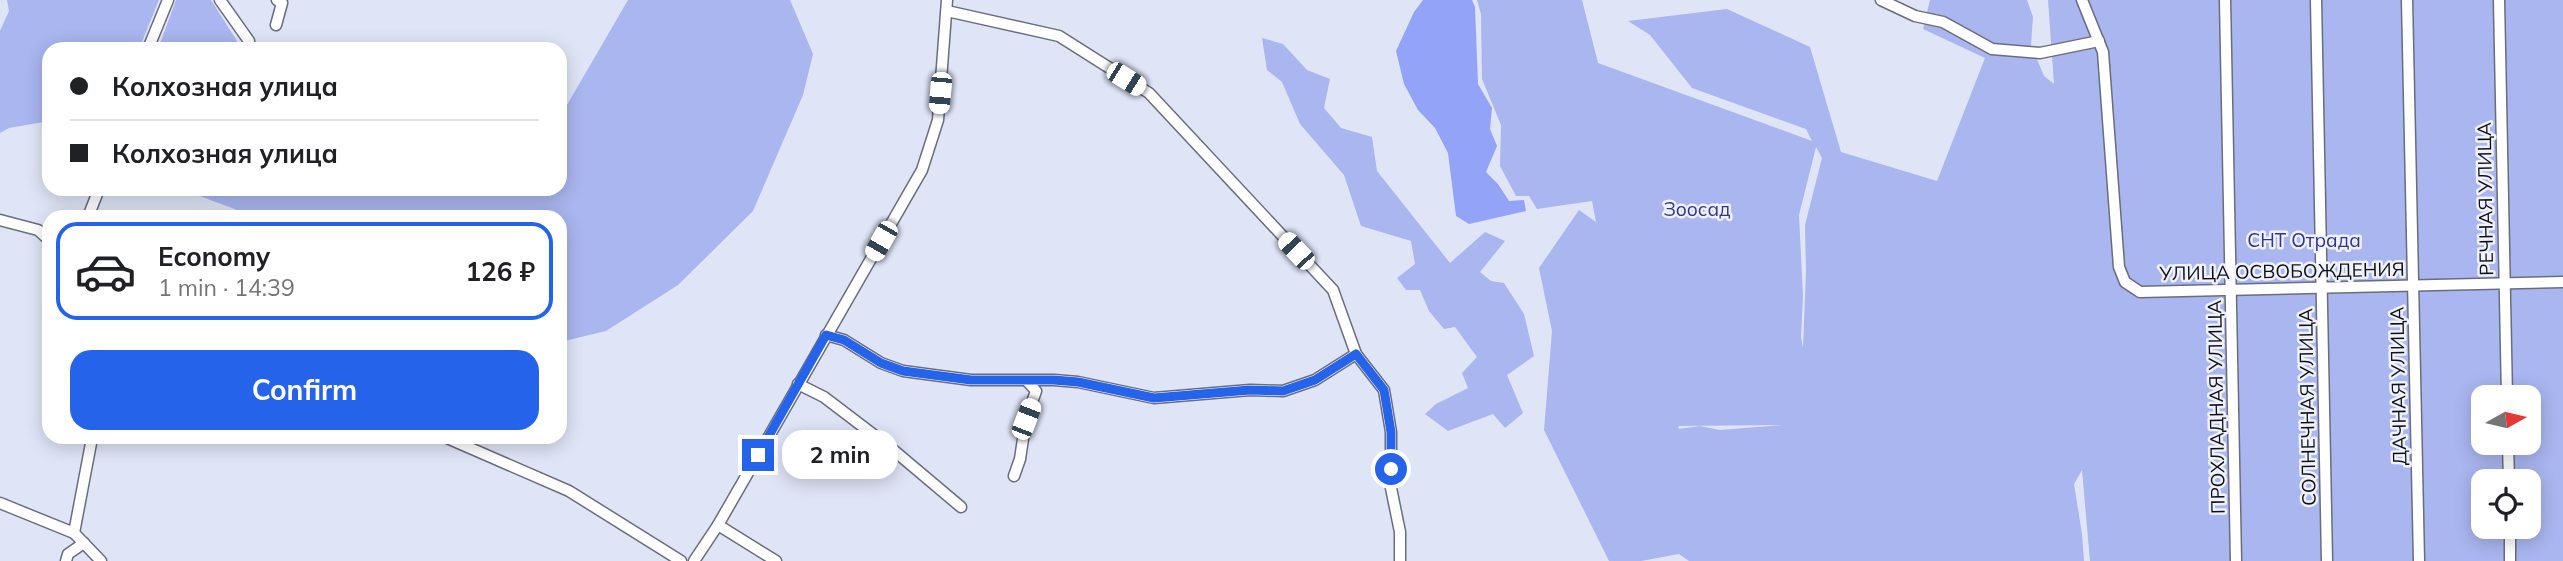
<!DOCTYPE html>
<html lang="en">
<head>
<meta charset="utf-8">
<style>
  :root { --surface:#fff; --page:#f2f2f2; --text:#202124; --muted:#757577; --line:#e0e0e0; --accent:#2563eb }
  body { margin:0; font-family:Mulish,sans-serif; background:var(--page); color:var(--text); height:100vh; display:flex; flex-direction:column; font-size:26px; white-space:nowrap }
  * { box-sizing:border-box; margin:0 }
  p { font-size:23px; color:var(--muted) }
  .icon { flex:none; width:38px; height:38px; fill:none; stroke:currentColor; stroke-width:2; stroke-linecap:round; stroke-linejoin:round }
  .map { position:relative; flex:1; overflow:hidden }
  .details { position:absolute; left:42px; top:210px; width:525px; height:234px; display:flex; flex-direction:column; background:var(--surface); border-radius:21px; box-shadow:0 4px 18px #0003 }
  .details>* { flex:none }
  .guide { position:absolute; left:42px; top:42px; width:525px; height:154px; border-radius:21px; box-shadow:0 4px 18px #0003; display:grid; align-content:center; height:154px; padding:0 28px; background:var(--surface) }
  .needle { width:46px; rotate:82deg }
  .controls { position:absolute; left:2471px; top:385px; display:grid; gap:14px }
  .controls a { display:grid; place-items:center; width:70px; height:70px; border-radius:14px; background:var(--surface); box-shadow:0 4px 18px #0003; font-size:35px }
  .end { position:absolute; width:32px; height:32px; margin:-16px; border:9px solid #2563eb; background:#fff; box-shadow:0 0 0 4px #fff }
  .from { border-radius:50% }
  .bubble { position:absolute; height:49px; border-radius:21px; background:var(--surface); box-shadow:0 4px 18px #0003; font-size:23px; font-weight:700; line-height:49px; text-align:center }
  .car { position:absolute; width:21px; height:42px; margin:-21px -10px; border-radius:9px; box-shadow:0 0 5px 2px #0007; background:linear-gradient(#fff 24%,#345 0 40%,#fff 0 76%,#345 0 86%,#fff 0) }
  .guide b { display:flex; align-items:center; gap:24px; height:66px; font-size:26px }
  .guide b+b { border-top:2px solid var(--line) }
  .guide i { width:18px; height:18px; background:var(--text) }
  ul { padding:12px 0 0; list-style:none }
  li { display:flex; align-items:center; gap:21px; height:98px; margin:0 14px 10px; padding:0 14px; border:4px solid transparent; border-radius:21px }
  li div { flex:1 }
  li b { display:block; font-size:26px }
  li em { font-style:normal; font-weight:700 }
  li.on { border-color:var(--accent) }
  li>.icon { width:63px; height:63px; stroke-width:1.5 }
  .primary-button { display:flex; gap:14px; margin-top:auto; padding:14px 28px }
  .primary-button a { flex:1; height:80px; border-radius:21px; background:var(--accent); color:#fff; font-size:28px; font-weight:700; line-height:80px; text-align:center }
  .map>svg:first-child { display:block }
</style>
</head>
<body>
<div class="map">
<svg width="2563" height="561" viewBox="0 0 2563 561">
  <rect width="100%" height="100%" fill="#dfe4f7"/>
  <g fill="#a9b6ef" fill-rule="evenodd">
    <path d="M7 0H159L139 49H49V121L9 128 0 133V31L9 11Z"/>
    <path d="M176 0H211L242 49H158Z"/>
    <path d="M628 0H790L813 54 803 95 753 211 678 285 606 331 560 342V217H256L181 189H560V117Z"/>
    <path d="M1477 0H1582L1598 63 1812 141 1806 129 1692 88 1650 35 1628 21 1727 9 1810 47 1841 152 1937 181 1985 58 1923 29 1930 0H2027L2033 17 2031 45 2044 76 2054 84 2048 0H2563V561H2090L2082 470 2074 484 2082 534 2084 561H1689L1679 554 1641 561H1609L1544 430 1552 331 1539 268 1579 210 1596 222 1592 201 1537 209 1529 196H1516L1500 166 1501 125 1482 79 1481 14ZM1816 147 1822 158 1805 225 1806 271 1803 348 1801 337 1803 296 1799 215ZM2483 397H2529V443H2483ZM1783 425 1720 430 1700 426 1679 429 1678 426ZM2483 481H2529V527H2483Z"/>
    <path d="M1262 38 1283 44 1307 70 1330 79 1324 108 1341 128 1372 137 1377 171 1450 263 1485 232 1505 241 1480 272 1491 281 1504 283 1524 314 1534 356 1507 375 1523 413 1505 428 1493 414 1448 431 1425 414 1436 404 1468 388 1462 373 1477 357 1455 327 1444 329 1429 311 1420 290H1406L1397 278 1415 264 1411 241 1361 226 1344 175 1300 124 1282 82 1267 70Z"/>
  </g>
  <path fill="#93a3f8" d="M1423 0H1472L1475 7 1478 84 1492 108 1490 129 1497 146 1486 172 1498 184 1509 201 1524 200 1526 211 1469 224 1456 216 1448 153 1435 128 1418 110 1404 84 1396 51 1414 12Z"/>
  <g fill="none" stroke-linecap="round" stroke-linejoin="round">
    <g stroke="#696d7d" stroke-width="13">
      <g id="minor">
        <path d="M220 0 249 41"/>
        <path d="M1881 0 1915 16 1943 22 1992 49 2040 53 2099 41"/>
        <path d="M2082 0 2103 52 2119 267 2125 282 2140 292 2563 282"/>
        <path d="M2225 0 2236 561"/>
        <path d="M2316 0 2327 561"/>
        <path d="M2407 0 2419 561"/>
        <path d="M2499 0 2507 397"/>
        <path d="M947 11 1059 36 1149 93 1333 290 1356 354 1384 390 1391 432V488L1400 532V561"/>
        <path d="M276 25 282 3 277 0"/>
        <path d="M148 49 168 0"/>
        <path d="M88 217 99 189"/>
        <path d="M0 220 38 230 49 240"/>
        <path d="M826 335 844 340 881 363 903 371 971 380H1054L1078 382 1154 398 1250 390 1283 391 1315 380 1356 354"/>
        <path d="M798 384 824 397 891 448 961 507"/>
        <path d="M447 438 569 491 681 561"/>
        <path d="M2508 443 2509 481"/>
        <path d="M1014 476 1020 459 1026 419 1036 391 1027 381"/>
        <path d="M0 503 74 533 101 561"/>
        <path d="M718 525 776 561"/>
        <path d="M2510 527V561"/>
        <path d="M74 533 92 438"/>
        <path d="M66 561 68 554 84 543"/>
        <path d="M694 561 718 525 922 170 938 120 947 0"/>
      </g>
    </g>
    <use href="#minor" stroke="#fff" stroke-width="10"/>
  </g>
  <g fill="none" stroke-linecap="round" stroke-linejoin="round">
    <path stroke="#2563eb" stroke-width="9" d="M758 455 826 335 844 340 881 363 903 371 971 380H1054L1078 382 1154 398 1250 390 1283 391 1315 380 1356 354 1384 390 1391 432V469"/>
  </g>
  <g text-anchor="middle" dominant-baseline="central" stroke-width="5" stroke-linejoin="round" paint-order="stroke">
    <g font-size="19" fill="#0f1016" stroke="#eff1fd">
      <text transform="translate(2485 199) rotate(-91)">РЕЧНАЯ УЛИЦА</text>
      <text transform="translate(2282 271) rotate(-1)">УЛИЦА ОСВОБОЖДЕНИЯ</text>
      <text transform="translate(2398 386) rotate(-91)">ДАЧНАЯ УЛИЦА</text>
      <text transform="translate(2216 407) rotate(-91)">ПРОХЛАДНАЯ УЛИЦА</text>
      <text transform="translate(2307 407) rotate(-91)">СОЛНЕЧНАЯ УЛИЦА</text>
    </g>
    <g font-size="19" fill="#303494" stroke="#eff1fd">
      <text x="1697" y="209">Зоосад</text>
      <text x="2304" y="240">СНТ Отрада</text>
    </g>
  </g>
</svg>
<div class="controls">
<a><svg class="needle" viewBox="-14 -14 28 28"><path d="M0-13l5 13h-10z" fill="#e53935"/><path d="M0 13l5-13h-10z" fill="#757577"/></svg></a>
<a><svg class="icon" aria-label="locate" viewBox="0 0 24 24"><circle cx="12" cy="12" r="6"/><path d="M12 2v4M12 18v4M2 12h4M18 12h4"/></svg></a>
</div>
<i class="end from" style="left:1391px;top:469px"></i>
<i class="end" style="left:758px;top:455px"></i>
<div class="bubble" style="left:782px;top:430px;width:116px">2 min</div>
<i class="car" style="left:1126px;top:79px;rotate:122deg"></i>
<i class="car" style="left:940px;top:93px;rotate:185deg"></i>
<i class="car" style="left:881px;top:241px;rotate:210deg"></i>
<i class="car" style="left:1296px;top:251px;rotate:317deg"></i>
<i class="car" style="left:1026px;top:419px;rotate:21deg"></i>
<div class="guide">
<b><i class="from"></i>Колхозная улица</b>
<b><i></i>Колхозная улица</b>
</div>
<section class="details">
<ul>
<li class="on"><svg class="icon" aria-label="car" viewBox="0 0 24 24"><path d="M5 17H2v-5l4-1 3-4h7l3 4 3 1v5h-3M9 17h6M6 11h13"/><circle cx="7" cy="17" r="2"/><circle cx="17" cy="17" r="2"/></svg><div><b>Economy</b><p>1 min · 14:39</p></div><em>126 ₽</em></li>
</ul>
<div class="primary-button"><a>Confirm</a></div>
</section>
</div>
</body>
</html>
